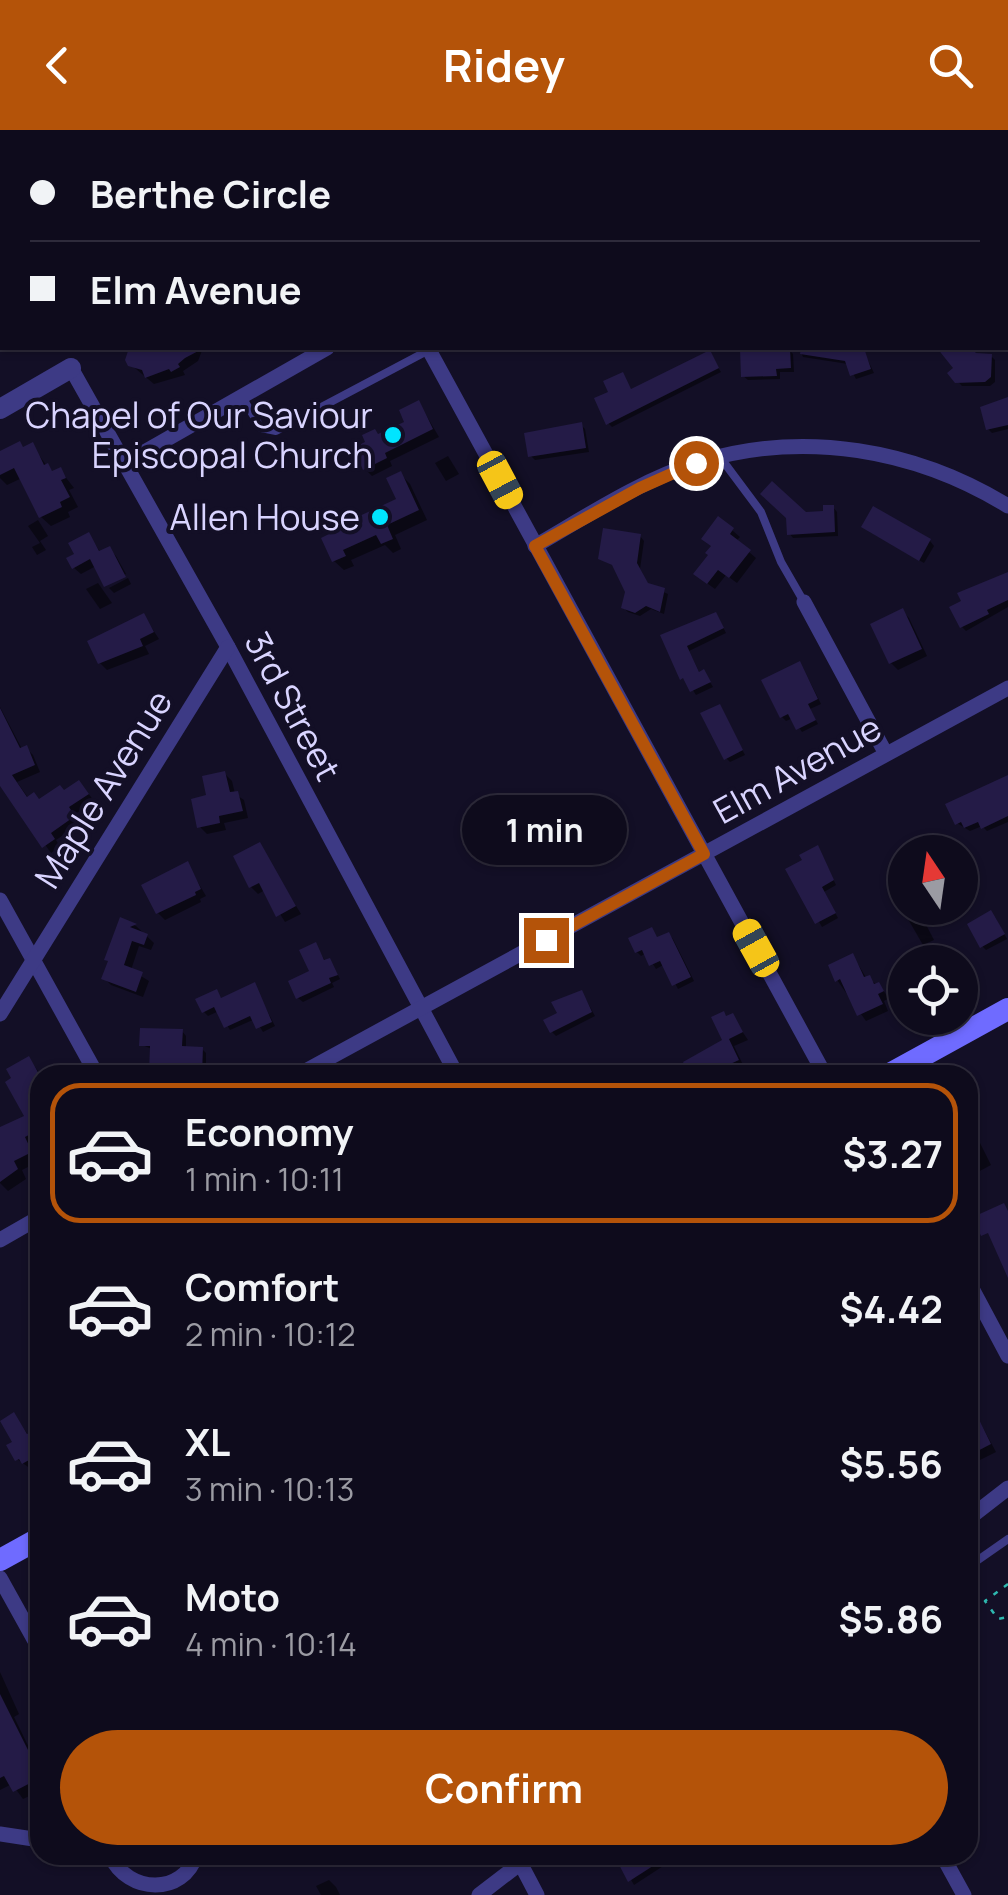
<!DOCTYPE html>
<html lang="en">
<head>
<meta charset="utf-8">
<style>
  :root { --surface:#0e0b1c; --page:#1c1929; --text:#f1f3f6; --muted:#9b9ba3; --line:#2e2b3b; --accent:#b45309 }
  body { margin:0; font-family:Manrope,sans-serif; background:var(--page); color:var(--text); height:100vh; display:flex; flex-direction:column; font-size:38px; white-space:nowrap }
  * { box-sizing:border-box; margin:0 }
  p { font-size:32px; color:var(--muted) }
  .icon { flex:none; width:55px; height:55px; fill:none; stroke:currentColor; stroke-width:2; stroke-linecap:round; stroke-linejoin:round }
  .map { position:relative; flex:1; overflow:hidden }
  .drawer { position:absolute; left:30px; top:935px; width:948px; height:800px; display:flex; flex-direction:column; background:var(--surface); border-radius:30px; box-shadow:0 2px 8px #0004,0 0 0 2px var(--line) }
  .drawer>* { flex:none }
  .top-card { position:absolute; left:0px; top:0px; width:1010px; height:220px; box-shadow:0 2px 8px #0004,0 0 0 2px var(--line); display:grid; align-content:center; height:220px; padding:0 30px; background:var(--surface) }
  .needle { width:65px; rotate:347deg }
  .tools { position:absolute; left:888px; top:705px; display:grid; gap:20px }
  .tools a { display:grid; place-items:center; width:90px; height:90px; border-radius:50%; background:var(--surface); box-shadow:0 2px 8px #0004,0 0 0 2px var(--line); font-size:50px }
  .end { position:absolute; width:45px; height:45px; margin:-22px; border:12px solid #b45309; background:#fff; box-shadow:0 0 0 5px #fff }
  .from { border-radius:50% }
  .bubble { position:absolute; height:70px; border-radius:35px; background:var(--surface); box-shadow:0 2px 8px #0004,0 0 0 2px var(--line); font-size:32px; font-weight:700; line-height:70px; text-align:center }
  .car { position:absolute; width:30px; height:60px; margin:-30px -15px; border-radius:12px; box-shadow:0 0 8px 2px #0007; background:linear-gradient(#f5c518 24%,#345 0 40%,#f5c518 0 76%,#345 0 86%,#f5c518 0) }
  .top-card b { display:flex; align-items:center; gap:35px; height:95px; font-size:38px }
  .top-card b+b { border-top:2px solid var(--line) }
  .top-card i { width:25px; height:25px; background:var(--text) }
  ul { padding:18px 0 0; list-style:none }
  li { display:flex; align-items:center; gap:30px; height:140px; margin:0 20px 15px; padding:0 10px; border:5px solid transparent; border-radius:30px }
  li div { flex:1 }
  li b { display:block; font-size:38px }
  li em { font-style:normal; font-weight:700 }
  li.active { border-color:var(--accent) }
  li>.icon { width:90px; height:90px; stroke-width:1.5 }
  .cta { display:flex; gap:20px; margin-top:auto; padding:20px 30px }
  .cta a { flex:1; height:115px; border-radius:60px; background:var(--accent); color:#fff; font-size:40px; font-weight:700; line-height:115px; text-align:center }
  header { display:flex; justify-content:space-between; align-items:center; height:130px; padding:0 30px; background:var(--accent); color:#fff; font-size:45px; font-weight:700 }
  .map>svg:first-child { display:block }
</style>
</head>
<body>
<header><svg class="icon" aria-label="back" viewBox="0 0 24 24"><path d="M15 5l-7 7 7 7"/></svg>Ridey<svg class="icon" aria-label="search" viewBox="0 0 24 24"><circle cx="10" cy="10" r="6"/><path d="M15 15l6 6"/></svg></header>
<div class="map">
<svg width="1008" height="1765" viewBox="0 0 1008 1765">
  <rect width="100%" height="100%" fill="#130f26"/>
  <g fill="#0007">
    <path d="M240 0H298L299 2H241Z"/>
    <path d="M2 185V211L0 212V186Z"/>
    <path d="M132 218 152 220 203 218 198 231 183 241 185 245 154 254 130 234 128 230Z"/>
    <path d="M799 218H862L874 243 856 249 848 234 803 227Z"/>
    <path d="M940 218H966L975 226H991L995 230V252L990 256H962L950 243 956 238Z"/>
    <path d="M789 220 793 224 794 242H780V249L748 250 743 246Z"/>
    <path d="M709 223 721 242 612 297 608 293 611 263 622 245 632 261Z"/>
    <path d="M1008 272V299L992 303 988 299Z"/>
    <path d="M419 273 439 307 390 331 392 336 372 346 365 339 380 306 408 293Z"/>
    <path d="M581 295 585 299 589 322 535 330 531 326Z"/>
    <path d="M32 316 47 336 54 343 60 340 74 358 69 360 78 377 68 382 70 387 51 396 41 387 22 348 7 355 0 348V324Z"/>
    <path d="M448 326 459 344 446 351 435 333Z"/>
    <path d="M400 344 410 354 427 390 395 405 401 419 393 423 385 415 351 430 354 436 344 440 334 431 342 400 400 370Z"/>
    <path d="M833 377 837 382 838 406 793 408 789 403 805 385 826 384Z"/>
    <path d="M719 389 740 407 736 411 756 428 737 453 726 445 715 459 704 451Z"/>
    <path d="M38 390 48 406 40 411 46 420 37 425 32 417 40 413 28 396Z"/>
    <path d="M868 401 930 411 934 416 924 433Z"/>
    <path d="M89 405 101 423 109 419 116 426 126 444 106 454 96 436 81 444 74 438Z"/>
    <path d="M640 406 644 411 640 439 649 456 668 464 664 484 651 479 640 486 628 482 623 477 628 462 616 437 600 429Z"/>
    <path d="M1008 445V477L966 501 962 497Z"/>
    <path d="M128 448 131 454 114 463 109 458Z"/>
    <path d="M98 453 112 473 100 479 86 459Z"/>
    <path d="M902 481 909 488 927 526 898 540 891 533Z"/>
    <path d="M144 486 159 509 145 516 149 524 107 540 100 533Z"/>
    <path d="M719 489 726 503 689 521 700 544 704 542 713 557 696 565 671 526Z"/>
    <path d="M803 538 821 574 810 579 818 594 802 602 793 588 786 591 782 587Z"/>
    <path d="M0 577 22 619 26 618 33 625 40 642 17 652 29 669 40 672 85 659 94 671 74 685 80 694 56 710 60 717 51 723 0 652Z"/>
    <path d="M720 577 745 625 730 632 726 628Z"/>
    <path d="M225 644 232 651 235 664 244 670 248 688 224 693 226 700 207 704 200 697 209 667Z"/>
    <path d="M1008 647V692L987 701 982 696 970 701 957 693Z"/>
    <path d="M259 715 301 784 285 792 265 760 258 764 251 757 236 727Z"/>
    <path d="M818 718 836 755 824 762 838 788 822 797 789 740 805 731Z"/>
    <path d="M187 734 206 766 200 769 201 772 165 790 158 783Z"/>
    <path d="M920 783 934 810 923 815 908 789Z"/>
    <path d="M995 787 1007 809 986 820 982 816Z"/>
    <path d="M121 790 136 796 154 813 151 820 139 816 131 840 149 851 143 867 111 855 104 848Z"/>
    <path d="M652 800 658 809 669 804 673 809 694 851 678 859 665 834 656 839 646 823 641 826 637 822Z"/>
    <path d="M315 815 326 832 329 831 333 835 340 849 332 853 334 857 303 872 298 868 312 842Z"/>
    <path d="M853 826 867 849 879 855 889 868 884 871 888 881 866 891 837 850Z"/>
    <path d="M254 855 275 896 263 902 255 889 230 900 219 881 208 886 204 882 217 862 222 870Z"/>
    <path d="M585 868 595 886 556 906 552 902Z"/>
    <path d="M732 886 748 910 734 916 744 937 734 942 735 945H692L725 911 728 888Z"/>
    <path d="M182 901 186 906V919H202L206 923V945H156L152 941V919L142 915Z"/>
    <path d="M29 929 41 945 40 1031 22 1040 26 1049 8 1061 0 1053V1000L27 987Z"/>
    <path d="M968 989 991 1035 976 1043 968 1034Z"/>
    <path d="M968 1270 996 1322 976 1332 968 1322Z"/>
    <path d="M14 1285 29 1306 40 1301V1334L31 1339 17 1329Z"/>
    <path d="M0 1542 19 1584 14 1587 40 1640V1661L23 1669 12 1654 0 1660Z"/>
    <path d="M625 1725H676L677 1727 634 1755 619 1728Z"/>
    <path d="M329 1750 336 1757 340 1765H321L316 1756Z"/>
  </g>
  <g fill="#241b47">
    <path d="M129 218H204L185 228 178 234 180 237 171 242 169 239 145 248 142 240 128 236 125 230Z"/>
    <path d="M790 218 791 238 776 239 777 246 741 247 740 219Z"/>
    <path d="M801 218H864L871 239 850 246 845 231 800 224Z"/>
    <path d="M937 218H971L976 223 992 224 991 247 985 252 955 253 947 243 953 238Z"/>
    <path d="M710 220 719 238 606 295 594 268 608 262 603 251 623 242 631 259Z"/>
    <path d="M1008 267V295L986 300 980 277Z"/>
    <path d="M419 270 433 299 385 323 387 328 363 340 353 318 365 312 362 305 375 299 378 304 404 292 399 280Z"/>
    <path d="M582 292 586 318 528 327 524 303Z"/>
    <path d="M20 311 23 317 33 312 44 335 48 333 52 341 61 337 66 348 61 350 70 367 60 372 62 377 39 388 14 338 0 345V321Z"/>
    <path d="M401 341 419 380 387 395 393 409 381 414 376 405 343 420 346 426 332 432 321 408 339 399 338 396 396 369 386 348Z"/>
    <path d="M772 351 806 382 823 381V375H834L835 402 787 405 786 388 760 364Z"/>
    <path d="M873 376 931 409 919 431 861 397Z"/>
    <path d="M718 386 734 398 730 404 751 420 729 448 718 440 707 454 693 444 708 425 705 423 711 416 701 409Z"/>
    <path d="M603 398 641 404 637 433 648 453 665 458 660 482 646 476 635 483 621 478 625 462 612 435 598 429Z"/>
    <path d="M89 402 99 421 110 416 126 447 104 457 90 429 72 439 66 428 74 424 68 413Z"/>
    <path d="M1008 442V470L987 480 989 484 960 498 949 477 961 471 957 463Z"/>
    <path d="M903 478 922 519 889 534 870 494Z"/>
    <path d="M716 482 724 498 687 516 699 542 704 539 711 552 690 562 683 548 680 550 660 505Z"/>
    <path d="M144 483 154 502 140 509 143 516 98 534 87 511Z"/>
    <path d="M800 531 818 569 808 574 816 590 796 600 788 584 780 588 761 550Z"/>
    <path d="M720 574 743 620 724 630 700 583Z"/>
    <path d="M0 578 20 618 27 615 35 635 12 645 27 667 34 662 39 669 60 655 64 660 79 650 89 664 69 677 75 686 51 703 55 709 42 718 0 656Z"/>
    <path d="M225 641 230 662 238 661 243 681 219 686 220 693 197 698 191 669 206 665 202 646Z"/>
    <path d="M1008 645V686L981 699 978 692 964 698 961 692 955 695 945 674Z"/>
    <path d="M260 712 296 776 276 787 259 753 249 758 233 726Z"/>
    <path d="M818 715 834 750 822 757 836 783 815 794 785 739 802 730 799 725Z"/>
    <path d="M188 731 201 759 195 762 196 765 156 784 141 755Z"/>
    <path d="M991 780 1005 804 980 818 967 794Z"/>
    <path d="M120 787 137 794 130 797 148 804 144 815 132 811 124 835 143 842 136 862 101 849 108 831 104 830Z"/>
    <path d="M652 797 657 807 669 802 691 847 672 856 660 831 649 836 642 820 635 823 628 808Z"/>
    <path d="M316 812 324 830 330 828 338 845 329 848 331 853 296 869 288 851 309 841 299 820Z"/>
    <path d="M853 823 864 847 870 845 874 854 879 852 884 861 878 864 883 874 857 886 840 849 835 852 828 835Z"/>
    <path d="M255 852 272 892 256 899 250 886 224 898 214 877 202 883 195 869 217 859 221 868Z"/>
    <path d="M582 860 592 882 550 903 543 890 557 883 551 872Z"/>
    <path d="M724 881 726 886 733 883 743 902 729 909 739 930 728 935 733 945H689L683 932 722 910 711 887Z"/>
    <path d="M140 898 183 899 182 916 203 917 202 945 149 942 150 916H139Z"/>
    <path d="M29 926 40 946V999L25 1007 32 1022 14 1031 18 1039 0 1052V997L24 986 5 952 11 948 6 939Z"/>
    <path d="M1004 1073 1008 1081V1148L988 1103 981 1106 973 1087Z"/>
    <path d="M968 1267 991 1314 968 1326Z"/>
    <path d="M14 1282 27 1304 40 1297V1318L33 1321 36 1326 22 1334 19 1329 15 1331 6 1315 12 1312 0 1291Z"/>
    <path d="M0 1564 40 1644V1648L13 1662 4 1646 0 1648Z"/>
    <path d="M614 1725H670L628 1752Z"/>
  </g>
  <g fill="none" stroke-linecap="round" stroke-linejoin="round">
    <path stroke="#2fb8b0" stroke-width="2.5" stroke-dasharray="5 8" stroke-linecap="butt" d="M1008 1454 985 1471 998 1489 1008 1487"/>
    <g stroke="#3d3a85" stroke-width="8">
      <path d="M242 267 261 298 276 301 429 220"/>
      <path d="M720 327 761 382 781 432 804 472"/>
      <path d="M968 1437 1008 1409"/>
    </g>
    <g stroke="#3d3a85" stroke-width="15">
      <path d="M656 0 657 2"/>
      <path d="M878 0H882"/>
      <path d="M970 0V2"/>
      <path d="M712 2 716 0"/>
      <path d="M1008 161V164"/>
      <path d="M428 218 825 945"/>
      <path d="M71 238 228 517 457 945"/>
      <path d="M125 333 327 218"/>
      <path d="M535 416C587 386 641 350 699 332 804 300 915 319 1008 376"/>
      <path d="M804 472 886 624"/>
      <path d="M0 770 97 945"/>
      <path d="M0 884 228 517"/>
      <path d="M298 945 1008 558"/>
      <path d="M0 1110 40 1087"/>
      <path d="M968 1151 1008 1226"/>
      <path d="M968 1389 1008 1358"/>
      <path d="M0 1448 40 1520"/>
      <path d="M0 1704 40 1710"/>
      <path d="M110 1725C128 1765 184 1765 196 1725"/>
      <path d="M516 1725 537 1765"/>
      <path d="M942 1725 964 1765"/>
      <path d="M479 1765 531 1725"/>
    </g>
    <path stroke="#3d3a85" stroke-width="20" d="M0 279 71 238"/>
    <g stroke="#6f6bff" stroke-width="22">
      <path d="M888 945 1008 879"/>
      <path d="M0 1430 40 1408"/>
    </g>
  </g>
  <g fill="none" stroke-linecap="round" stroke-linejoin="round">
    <path stroke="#b45309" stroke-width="12" d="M546 810 704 724 535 416 640 358 696 333"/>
  </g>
  <g fill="#00e5ff" stroke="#130f26" stroke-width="4">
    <circle cx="393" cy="305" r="10"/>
    <circle cx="380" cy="387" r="10"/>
  </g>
  <g text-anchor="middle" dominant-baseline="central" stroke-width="8" stroke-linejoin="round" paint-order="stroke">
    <g font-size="35" fill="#d9d4ff" stroke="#130f26" text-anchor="end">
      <text x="373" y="285">Chapel of Our Saviour<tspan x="373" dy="40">Episcopal Church</tspan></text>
      <text x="360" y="387">Allen House</text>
    </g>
    <g font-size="35" fill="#d9d4ff" stroke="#130f26">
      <text transform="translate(293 576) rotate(62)">3rd Street</text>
      <text transform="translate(797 639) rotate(-29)">Elm Avenue</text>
      <text transform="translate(103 659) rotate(-58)">Maple Avenue</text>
    </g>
  </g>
</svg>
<div class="tools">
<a><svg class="needle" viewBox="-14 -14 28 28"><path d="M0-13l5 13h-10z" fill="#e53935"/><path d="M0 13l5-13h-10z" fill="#9b9ba3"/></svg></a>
<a><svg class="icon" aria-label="locate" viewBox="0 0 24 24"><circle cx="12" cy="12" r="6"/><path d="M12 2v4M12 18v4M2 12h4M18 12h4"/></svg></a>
</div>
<i class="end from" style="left:696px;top:333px"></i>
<i class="end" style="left:546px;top:810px"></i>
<div class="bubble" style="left:462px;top:665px;width:165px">1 min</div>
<i class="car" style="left:500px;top:350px;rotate:152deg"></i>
<i class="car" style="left:756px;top:818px;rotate:331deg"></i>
<div class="top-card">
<b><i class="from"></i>Berthe Circle</b>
<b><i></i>Elm Avenue</b>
</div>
<section class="drawer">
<ul>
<li class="active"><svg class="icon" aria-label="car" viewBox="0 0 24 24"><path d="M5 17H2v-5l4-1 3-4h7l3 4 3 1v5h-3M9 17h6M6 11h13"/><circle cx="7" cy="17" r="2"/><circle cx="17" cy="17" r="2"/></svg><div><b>Economy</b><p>1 min · 10:11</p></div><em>$3.27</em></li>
<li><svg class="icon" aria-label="car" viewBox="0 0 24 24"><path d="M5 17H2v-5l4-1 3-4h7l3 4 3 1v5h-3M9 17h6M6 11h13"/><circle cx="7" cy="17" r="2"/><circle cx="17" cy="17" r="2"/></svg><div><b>Comfort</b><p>2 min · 10:12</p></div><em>$4.42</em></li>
<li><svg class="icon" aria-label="car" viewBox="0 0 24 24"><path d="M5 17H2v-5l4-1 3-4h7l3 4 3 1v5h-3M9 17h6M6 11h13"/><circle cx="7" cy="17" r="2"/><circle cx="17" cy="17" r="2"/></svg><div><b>XL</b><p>3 min · 10:13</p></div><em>$5.56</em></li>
<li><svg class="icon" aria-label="car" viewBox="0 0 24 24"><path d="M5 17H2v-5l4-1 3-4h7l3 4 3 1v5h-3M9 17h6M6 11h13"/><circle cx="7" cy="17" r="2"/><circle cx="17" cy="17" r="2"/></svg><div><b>Moto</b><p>4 min · 10:14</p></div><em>$5.86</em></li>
</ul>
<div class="cta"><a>Confirm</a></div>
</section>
</div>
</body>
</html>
